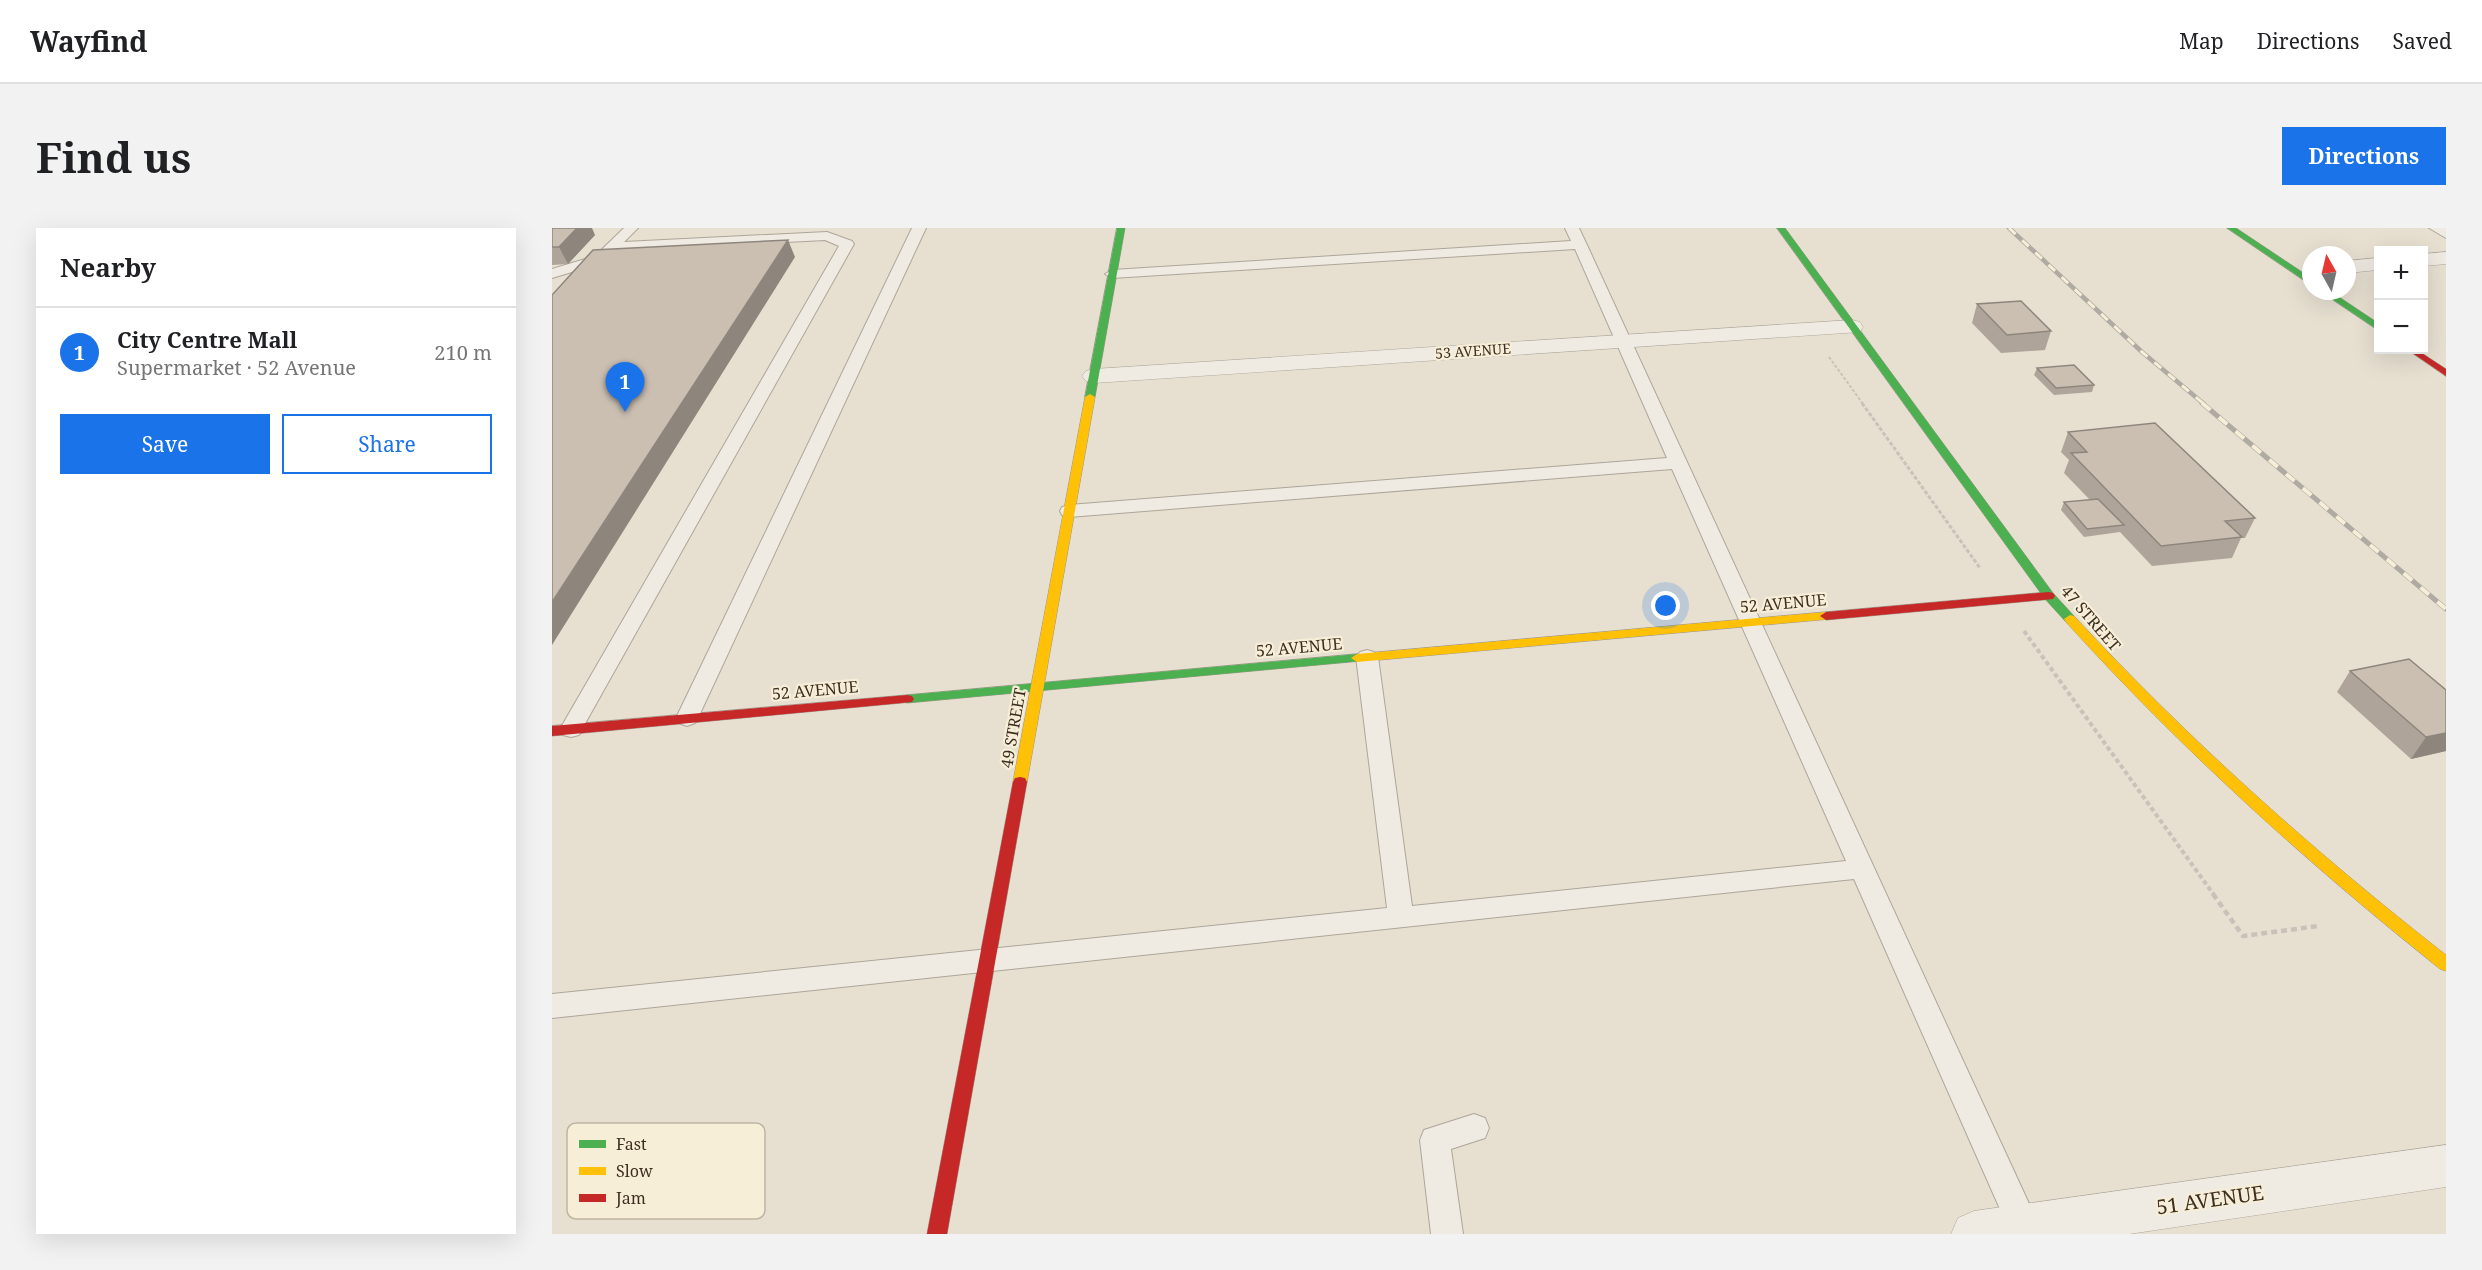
<!DOCTYPE html>
<html lang="en">
<head>
<meta charset="utf-8">
<style>
  :root { --surface:#fff; --page:#f2f2f2; --text:#202124; --muted:#757577; --line:#e0e0e0; --accent:#1a73e8 }
  body { margin:0; font-family:"Noto Serif",serif; background:var(--page); color:var(--text) }
  .controls { position:absolute; right:18px; top:18px; display:grid; overflow:hidden; border-radius:0px; box-shadow:0 6px 24px #0002 }
  .controls button { width:54px; height:54px; display:grid; place-items:center; padding:0; border:0; border-bottom:2px solid var(--line); background:var(--surface); color:var(--text); font:30px sans-serif }
  .compass { position:absolute; left:1750px; top:18px; width:54px; height:54px; border-radius:50%; background:var(--surface); box-shadow:0 6px 24px #0002; rotate:352deg }
  .you { position:absolute; left:1114px; top:378px; width:21px; height:21px; margin:-15px; border:4px solid #fff; border-radius:50%; background:#1a73e8; box-shadow:0 0 0 9px #1a73e833 }
  .badge { display:grid; place-items:center; width:39px; height:39px; border-radius:50%; background:var(--accent); color:#fff; font-size:20px; font-weight:700 }
  .pin { position:absolute; translate:-50% -50px; filter:drop-shadow(0 2px 3px #0008) }
  .pin::after { content:''; position:absolute; top:32px; width:21px; height:18px; background:inherit; clip-path:polygon(0 0,100% 0,50% 100%) }
  .list { margin:0; padding:0; list-style:none }
  h2 { display:flex; justify-content:space-between; align-items:center; height:78px; margin:0; padding:0 24px; font-size:26px }
  h2 small { font-size:20px; font-weight:400; color:var(--muted) }
  .list li { display:grid; grid-template-columns:39px 1fr auto; gap:18px; align-items:center; box-sizing:border-box; height:90px; padding:0 24px; border-top:2px solid var(--line) }
  .list b { display:block; font-size:22px; white-space:nowrap }
  .list p { margin:0; font-size:20px; white-space:nowrap; color:var(--muted) }
  .list em { font-size:20px; font-style:normal; color:var(--muted) }
  .actions { display:flex; gap:12px; padding:18px 24px }
  .actions a { flex:1; padding:14px 0; border:2px solid var(--accent); border-radius:0px; text-align:center; font-size:21px; color:var(--accent) }
  .actions .main { background:var(--accent); color:#fff }
  .map { position:relative; flex:none; width:1894px; height:1006px; overflow:hidden; border-radius:0px }
  header { display:flex; align-items:center; gap:36px; box-sizing:border-box; height:84px; padding:0 30px; background:var(--surface); border-bottom:2px solid var(--line) }
  header strong { font-size:28px }
  nav { display:flex; gap:33px; margin-inline-start:auto; font-size:21px }
  .intro { display:flex; align-items:center; justify-content:space-between; box-sizing:border-box; height:144px; padding:0 36px }
  h1 { margin:0; font-size:42px }
  .button { padding:15px 27px; border-radius:0px; background:var(--accent); color:#fff; font-size:21px; font-weight:700 }
  main { display:flex; gap:36px; padding:0 36px }
  aside { flex:1; background:var(--surface); border-radius:0px; box-shadow:0 6px 24px #0002 }
  .map>svg:first-child { display:block }
  .lines { fill:none; stroke-linecap:round; stroke-linejoin:round }
  .lane-casing { stroke:#ada599; stroke-width:2 }
  .street-casing { stroke:#ada599; stroke-width:1 }
  .fast-casing { stroke:#9c958a; stroke-width:1 }
  .slow-casing { stroke:#9c958a; stroke-width:1 }
  .jam-casing { stroke:#9c958a; stroke-width:1 }
  .path-far3 { stroke:#c8c2b9; stroke-width:2; stroke-dasharray:3 2; stroke-linecap:butt }
  .path-far2 { stroke:#c8c2b9; stroke-width:3; stroke-dasharray:4 2; stroke-linecap:butt }
  .path-far1 { stroke:#c8c2b9; stroke-width:4; stroke-dasharray:4.5 3; stroke-linecap:butt }
  .path { stroke:#c8c2b9; stroke-width:4.5; stroke-dasharray:6 4; stroke-linecap:butt }
  .lane { fill:#efebe3; fill-rule:evenodd }
  .street { fill:#efebe3; fill-rule:evenodd }
  .fast { fill:#4caf50; fill-rule:evenodd }
  .slow { fill:#ffc107; fill-rule:evenodd }
  .jam { fill:#c62828; fill-rule:evenodd }
  .rail-far1-casing { stroke:#afaaa2; stroke-width:4.5 }
  .rail-casing { stroke:#afaaa2; stroke-width:5 }
  .rail-far1 { stroke:#f7eed8; stroke-width:3; stroke-dasharray:9; stroke-linecap:butt }
  .rail { stroke:#f7eed8; stroke-width:4; stroke-dasharray:11; stroke-linecap:butt }
  .wall { fill:#afa499 }
  .shaded-wall { fill:#8e867d }
  .building { fill:#cbbfb2; stroke:#8e867d; stroke-width:1.5 }
  .labels { text-anchor:middle; stroke-width:4.5; stroke-linejoin:round; paint-order:stroke }
  .far-street-label { font-size:14px; fill:#3d2e20; stroke:#f7eed8 }
  .street-label { font-size:16px; fill:#3d2e20; stroke:#f7eed8 }
  .near-street-label { font-size:20px; fill:#3d2e20; stroke:#f7eed8 }
  .key { fill:#f7eed8; stroke:#bfb4a1; stroke-width:1.5 }
  .key-label { font-size:16px; fill:#3d2e20 }
</style>
</head>
<body>
<header>
<strong>Wayfind</strong>
<nav><a>Map</a><a>Directions</a><a>Saved</a></nav>
</header>
<div class="intro"><h1>Find us</h1><a class="button">Directions</a></div>
<main>
<aside>
<h2>Nearby<small></small></h2>
<ul class="list">
<li><span class="badge">1</span><div><b>City Centre Mall</b><p>Supermarket · 52 Avenue</p></div><em>210 m</em></li>
</ul>
<div class="actions"><a class="main">Save</a><a>Share</a></div>
</aside>
<div class="map">
<svg width="1894" height="1006" viewBox="0 0 1894 1006">
  <rect width="100%" height="100%" fill="#e7e0d1"/>
  <g class="lines">
    <defs>
      <path id="lane" d="M72 0H86L72 14 275 4 300 13 302 16 30 501 27 507 19 509 11 507 8 501 287 18 273 12 64 23 53 34 0 50V41L43 28Z
        M360 0H374L146 490 143 495 135 498 127 495 124 490Z
        M1013 0H1027L1035 17 1491 1006H1459L1302 651 0 790V766L835 680 804 429 808 424 815 422 822 424 826 429 860 678 1294 633 1120 241 517 289 510 287 508 283 510 279 517 277 1115 230 1023 21 560 50 553 46 560 42 1019 13Z
        M1877 0H1894V10Z
        M922 886 933 890 937 900 933 910 899 921 911 1006H879L868 912 872 902Z"/>
      <path id="street" d="M1894 24V36L1872 38V26Z
        M1826 30V42L1795 45V33Z
        M1300 92 1308 94 1311 99 1308 104 542 155 534 153 530 148 534 143 542 141Z
        M1894 917V959L1577 1006H1399L1406 990 1422 983Z"/>
      <path id="fast" d="M565 0H573L543 169 538 172 533 169Z
        M1225 0H1233L1501 365 1522 388 1524 391 1522 394H1514L1493 371Z
        M1675 0H1684L1759 50V57Z
        M1768 63H1778L1826 95V102Z
        M805 426 811 430 809 433 355 475 348 471 355 467Z"/>
      <path id="slow" d="M538 166 543 169 475 554 473 558H463L461 554 533 169Z
        M1274 384 1278 385 1280 388 1278 391 805 434 799 430 805 426Z
        M1518 387 1522 388C1637 512 1761 623 1894 727V743L1888 741C1754 634 1629 521 1514 394L1512 391Z"/>
      <path id="jam" d="M1856 122H1865L1894 141V148Z
        M1497 364 1501 365 1503 368 1501 371 1274 392 1268 388 1274 384Z
        M355 467 360 468 362 471 360 474 0 508V498Z
        M468 549 473 550 475 554 395 1006H375L461 554 463 550Z"/>
    </defs>
    <!-- lane casing -->
    <use href="#lane" class="lane-casing"/>
    <!-- street casing -->
    <use href="#street" class="street-casing"/>
    <!-- fast casing -->
    <use href="#fast" class="fast-casing"/>
    <!-- slow casing -->
    <use href="#slow" class="slow-casing"/>
    <!-- jam casing -->
    <use href="#jam" class="jam-casing"/>
    <!-- path-far3 -->
    <path class="path-far3" d="M1277 129 1311 176"/>
    <!-- path-far2 -->
    <path class="path-far2" d="M1310 175 1428 340"/>
    <!-- path-far1 -->
    <path class="path-far1" d="M1472 403 1662 667"/>
    <!-- path -->
    <path class="path" d="M1661 666 1691 708 1767 698"/>
    <!-- lane -->
    <use href="#lane" class="lane"/>
    <!-- street -->
    <use href="#street" class="street"/>
    <!-- fast -->
    <use href="#fast" class="fast"/>
    <!-- slow -->
    <use href="#slow" class="slow"/>
    <!-- jam -->
    <use href="#jam" class="jam"/>
    <defs>
      <path id="rail-far1" d="M1457 0 1590 124 1652 176"/>
      <path id="rail" d="M1650 175 1894 381"/>
    </defs>
    <!-- rail-far1 casing -->
    <use href="#rail-far1" class="rail-far1-casing"/>
    <!-- rail casing -->
    <use href="#rail" class="rail-casing"/>
    <!-- rail-far1 -->
    <use href="#rail-far1" class="rail-far1"/>
    <!-- rail -->
    <use href="#rail" class="rail"/>
  </g>
  <!-- wall -->
  <path class="wall" d="M0 0 43 7 16 36 0 37Z
    M1425 76 1499 103 1493 122 1449 125 1420 95Z
    M1485 140 1542 157 1540 164 1502 167 1482 147Z
    M1516 204 1703 290 1693 310H1689L1680 330 1600 338 1568 304 1532 309 1509 282 1512 274 1538 272 1512 245 1517 232 1509 224Z
    M1798 443 1894 462V523L1859 531 1785 464Z"/>
  <!-- shaded-wall -->
  <path class="shaded-wall" d="M25 0H40L43 7 16 36 7 19Z
    M236 12 243 29 0 417V374Z
    M1894 505V523L1859 531 1874 509Z"/>
  <!-- building -->
  <path class="building" d="M0 0H25L7 19H0Z
    M236 12 0 374V67L41 22Z
    M1469 73 1499 103 1455 107 1425 76Z
    M1522 137 1542 157 1504 160 1485 140Z
    M1603 195 1703 290 1673 293 1690 309 1609 318 1519 225 1535 224 1516 204Z
    M1546 271 1572 297 1535 301 1512 274Z
    M1857 431 1894 462V505L1874 509 1798 443Z"/>
  <g class="labels">
    <!-- far-street labels -->
    <g class="far-street-label">
      <text transform="translate(921 123) rotate(-4)" y="5">53 AVENUE</text>
    </g>
    <!-- street labels -->
    <g class="street-label">
      <text transform="translate(1231 375) rotate(-5)" y="6">52 AVENUE</text>
      <text transform="translate(1539 390) rotate(49)" y="6">47 STREET</text>
      <text transform="translate(747 419) rotate(-5)" y="6">52 AVENUE</text>
      <text transform="translate(263 462) rotate(-5)" y="6">52 AVENUE</text>
      <text transform="translate(461 500) rotate(-80)" y="6">49 STREET</text>
    </g>
    <!-- near-street labels -->
    <g class="near-street-label">
      <text transform="translate(1658 972) rotate(-8)" y="7">51 AVENUE</text>
    </g>
  </g>
  <!-- legend -->
  <rect x="15" y="895" width="198" height="96" rx="9" class="key"/>
  <rect x="27" y="912" width="27" height="8" fill="#4caf50"/>
  <rect x="27" y="939" width="27" height="8" fill="#ffc107"/>
  <rect x="27" y="966" width="27" height="8" fill="#c62828"/>
  <g class="key-label">
    <text x="64" y="922">Fast</text>
    <text x="64" y="949">Slow</text>
    <text x="64" y="976">Jam</text>
  </g>
</svg>
<div class="controls">
<button>+</button>
<button>−</button>
</div>
<svg class="compass" viewBox="-18 -18 36 36"><path d="M0-13l5 13h-10z" fill="#e53935"/><path d="M0 13l5-13h-10z" fill="#757577"/></svg>
<div class="you"></div>
<div class="pin badge" style="left:73px;top:184px">1</div>
</div>
</main>
</body>
</html>
